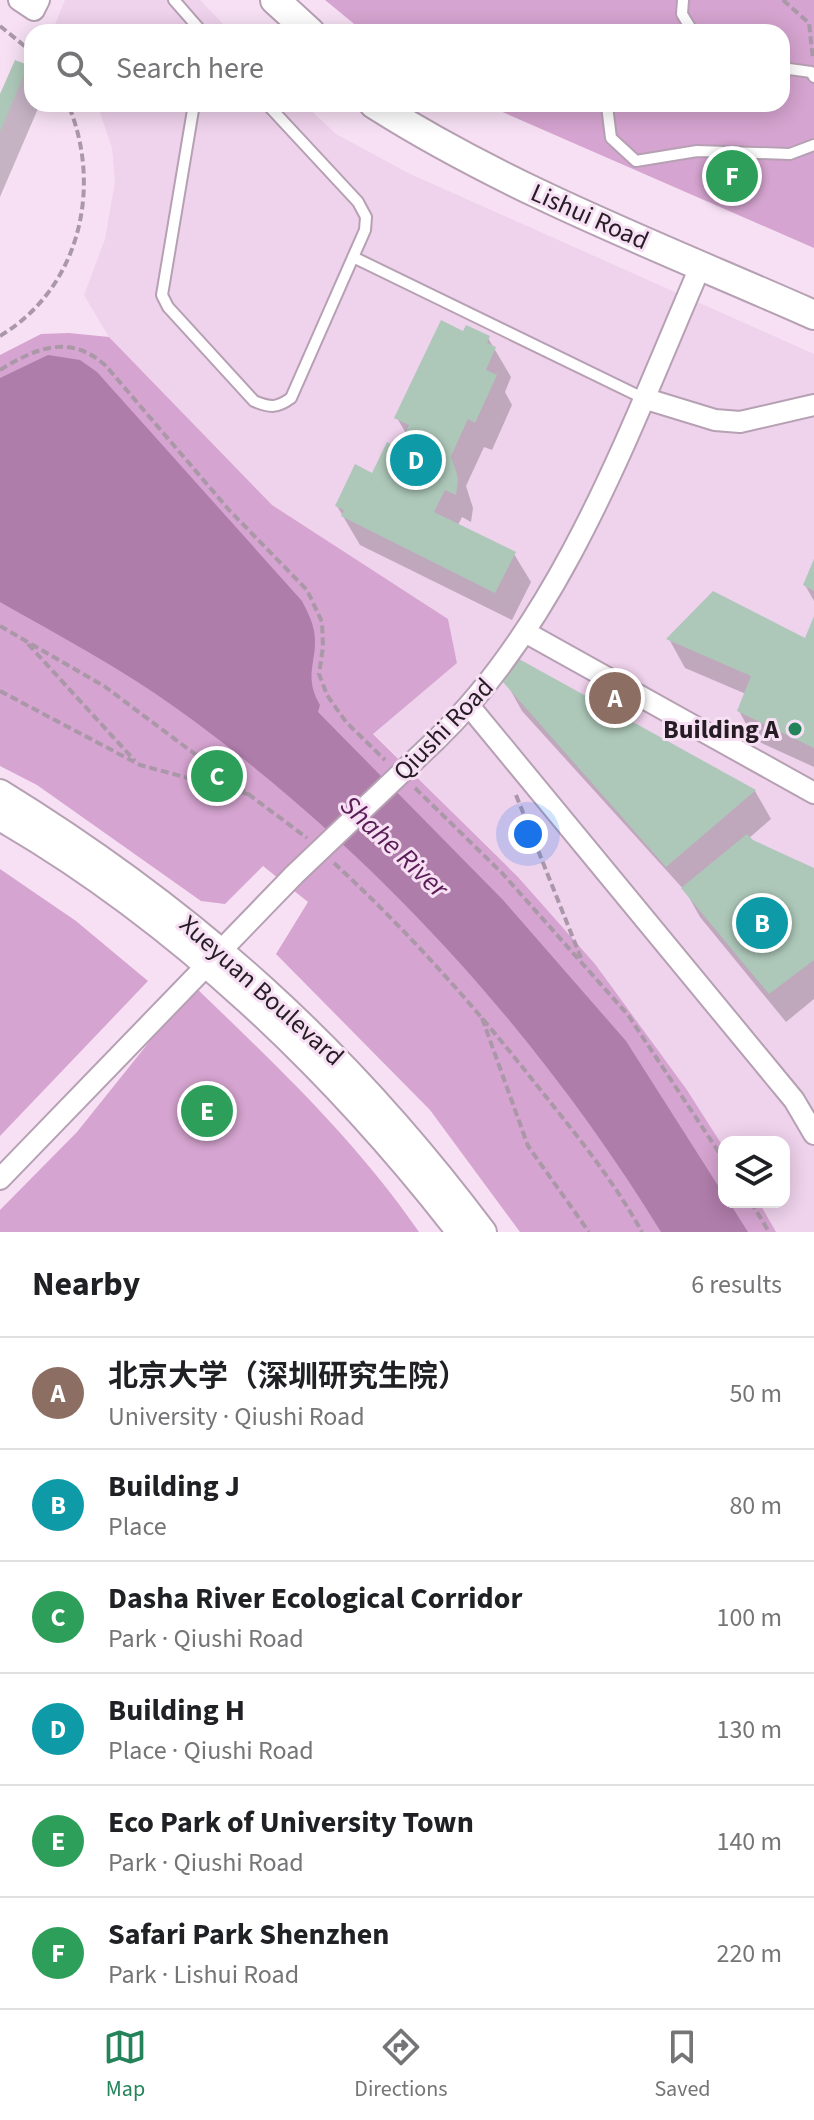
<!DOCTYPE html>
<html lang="en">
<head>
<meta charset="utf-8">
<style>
  :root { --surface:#fff; --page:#f6f6f6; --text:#202124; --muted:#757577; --line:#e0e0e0; --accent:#25835a }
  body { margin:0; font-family:"Source Sans 3","Noto Sans SC",sans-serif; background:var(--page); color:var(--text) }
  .controls { position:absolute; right:24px; bottom:24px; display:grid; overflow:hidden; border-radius:16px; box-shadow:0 4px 20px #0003 }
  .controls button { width:72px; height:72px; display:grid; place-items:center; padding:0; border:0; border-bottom:2px solid var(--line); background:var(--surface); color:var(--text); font:40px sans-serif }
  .you { position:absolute; left:528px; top:834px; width:28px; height:28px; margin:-20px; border:6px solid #fff; border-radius:50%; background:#1a73e8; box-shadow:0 0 0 12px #1a73e833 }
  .badge { display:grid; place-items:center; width:52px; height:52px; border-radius:50%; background:var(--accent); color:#fff; font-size:26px; font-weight:700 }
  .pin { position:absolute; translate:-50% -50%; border:4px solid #fff; box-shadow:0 2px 8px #0006 }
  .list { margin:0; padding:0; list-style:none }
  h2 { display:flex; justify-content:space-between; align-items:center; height:104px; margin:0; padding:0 32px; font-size:34px }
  h2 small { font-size:26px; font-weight:400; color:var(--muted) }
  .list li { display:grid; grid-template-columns:52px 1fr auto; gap:24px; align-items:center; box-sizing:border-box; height:112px; padding:0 32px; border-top:2px solid var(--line) }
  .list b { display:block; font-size:30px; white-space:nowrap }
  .list p { margin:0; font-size:26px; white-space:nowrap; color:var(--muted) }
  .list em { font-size:26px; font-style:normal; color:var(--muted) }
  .icon { flex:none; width:44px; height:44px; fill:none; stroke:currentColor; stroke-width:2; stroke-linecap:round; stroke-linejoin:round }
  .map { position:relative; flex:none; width:814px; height:1232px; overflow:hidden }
  .search { position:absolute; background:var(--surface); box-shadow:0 4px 20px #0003; left:24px; right:24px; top:24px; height:88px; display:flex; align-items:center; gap:20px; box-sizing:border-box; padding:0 28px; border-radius:24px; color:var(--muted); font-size:30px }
  .sheet { height:776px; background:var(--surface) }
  nav { display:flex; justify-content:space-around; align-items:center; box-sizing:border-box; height:112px; border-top:2px solid var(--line); background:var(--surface); font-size:22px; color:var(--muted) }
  nav a { display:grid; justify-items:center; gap:4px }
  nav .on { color:var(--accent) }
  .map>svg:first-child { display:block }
  .built { fill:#efd2ec }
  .green { fill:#d5a4d0 }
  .water { fill:#af7daa }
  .shadow { fill:#0003 }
  .building { fill:#adc8b9 }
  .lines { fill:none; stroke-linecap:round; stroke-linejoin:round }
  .service-casing { stroke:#b6a0b3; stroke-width:14 }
  .minor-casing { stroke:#b6a0b3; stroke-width:24 }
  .tertiary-casing { stroke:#b6a0b3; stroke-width:28 }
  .secondary-casing { stroke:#b6a0b3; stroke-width:32 }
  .path { stroke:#aa98a8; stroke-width:4; stroke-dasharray:8 4; stroke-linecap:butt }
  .service { stroke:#fff; stroke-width:10 }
  .minor { stroke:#fff; stroke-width:20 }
  .tertiary { stroke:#fff; stroke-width:24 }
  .secondary { stroke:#fff; stroke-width:28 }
  .minor-bridge-casing { stroke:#b6a0b3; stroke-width:24; stroke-linecap:butt }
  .minor-bridge { stroke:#fff; stroke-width:20 }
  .poi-dot { fill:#25835a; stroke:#f7e0f4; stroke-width:3 }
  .labels { text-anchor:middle; stroke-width:6; stroke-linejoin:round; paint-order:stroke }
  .street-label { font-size:26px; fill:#251c24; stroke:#f7e0f4 }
  .poi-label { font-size:26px; font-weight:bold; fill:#251c24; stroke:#f7e0f4; text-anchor:end }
  .water-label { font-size:28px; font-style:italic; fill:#591c56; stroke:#f7e0f4 }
</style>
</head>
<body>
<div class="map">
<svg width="814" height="1232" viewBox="0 0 814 1232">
  <rect width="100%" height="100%" fill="#f7e0f4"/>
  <!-- built -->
  <path class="built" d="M65 0H200L231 32H52Z
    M97 104H304L336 134 408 173 814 354V1232H776L759 1202H784V1142H724V1148L687 1090 595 964 518 877 373 733 457 663 448 619 272 505 109 337 84 295 105 239 115 182 112 148Z"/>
  <!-- green -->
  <path class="green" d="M325 0H814V248L484 104H782V32H364Z
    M69 333 109 337 272 505 448 619 457 663 373 734 518 877 595 964 687 1090 724 1148V1202H759L776 1232H520L430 1110 276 954 308 902 263 866 225 904 201 901 37 785 0 766V355L41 334Z
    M0 869 76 921 148 981 0 1136Z
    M194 986C274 1063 356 1140 419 1232H0V1210L77 1132Z"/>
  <!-- water -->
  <path class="water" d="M48 355 80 360 97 372 302 601C307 611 312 620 314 631 319 661 302 674 320 705L318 712 503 900 626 1041 724 1195V1202H729L748 1232H661C536 1029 370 847 176 708 120 668 60 636 0 602V378Z"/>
  <!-- shadow -->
  <path class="shadow" d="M27 67 32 76V104H40L0 197V99Z
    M464 334 488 338 511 377 505 392 512 405 492 450 484 447 466 486 473 508 471 522 462 517 458 525 514 554 531 582 512 620 360 545 337 506 399 451 407 435 397 418Z
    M814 564V601L805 585Z
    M814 621V767L755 740 739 711 746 694 685 668 669 639 806 641Z
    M520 662 755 791 771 819 748 839 814 870V999L786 1022 700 917 686 892 522 711 506 682Z"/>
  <!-- building -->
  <path class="building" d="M15 60 28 65 0 132V94Z
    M441 320 463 331 466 325 490 336 487 343 496 347 486 370 497 375 475 423 468 419 451 456 458 478 456 495 445 490 434 512 516 552 495 593 341 516 344 510 335 506 355 464 372 473 387 442 398 448 409 425 394 418Z
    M814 559V591L803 585Z
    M713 591 805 638 814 616V748L737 711 751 676 666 639Z
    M519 659 756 790 666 867 503 682Z
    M747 834 753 840 814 868V960L769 994 681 888Z"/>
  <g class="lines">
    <defs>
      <path id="service" d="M174 0 202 32
        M683 0 682 14 693 32
        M782 68 811 72 814 77
        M194 104 162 295 168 307 254 401C271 408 277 408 291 398L365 230 366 217 358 202 267 104
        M607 106 611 138 636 161 697 151 790 154 814 145
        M353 257 643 398"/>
      <path id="minor" d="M19 0 34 10 39 0
        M643 398 715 420 740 422 814 405
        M525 632 814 793
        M470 707 794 1100 814 1134
        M437 739C564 616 631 426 701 265
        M0 1179 294 875"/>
      <path id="tertiary" d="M0 792C195 912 347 1049 484 1232
        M0 818C178 921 333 1070 459 1232"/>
      <path id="secondary" d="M275 0 310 32
        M374 104C511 191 665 249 814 315"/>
    </defs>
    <!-- service casing -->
    <use href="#service" class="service-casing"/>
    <!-- minor casing -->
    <use href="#minor" class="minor-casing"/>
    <!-- tertiary casing -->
    <use href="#tertiary" class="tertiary-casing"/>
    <!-- secondary casing -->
    <use href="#secondary" class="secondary-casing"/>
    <!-- path -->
    <path class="path" d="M783 0 809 23 813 60
      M0 26 32 52
      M0 336C80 288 103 187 68 104
      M0 370C36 348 70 333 106 366L229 510 307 590 322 622 323 647 319 674 327 695 346 722 385 760
      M0 626 104 686 307 838
      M28 644 135 761
      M0 691 140 765 251 795
      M415 788 502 873 628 1015 724 1160
      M516 795 581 958
      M334 863C409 932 476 1008 539 1088 575 1133 614 1181 642 1232
      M482 1018 528 1146 589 1232
      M751 1202 769 1232"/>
    <!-- service -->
    <use href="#service" class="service"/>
    <!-- minor -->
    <use href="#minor" class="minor"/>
    <!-- tertiary -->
    <use href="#tertiary" class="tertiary"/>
    <!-- secondary -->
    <use href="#secondary" class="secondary"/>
    <defs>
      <path id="minor-bridge" d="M294 875 437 739"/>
    </defs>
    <!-- minor-bridge casing -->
    <use href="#minor-bridge" class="minor-bridge-casing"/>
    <!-- minor-bridge -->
    <use href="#minor-bridge" class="minor-bridge"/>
  </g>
  <!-- markers -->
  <circle class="poi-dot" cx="795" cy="729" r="8"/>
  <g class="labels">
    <!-- street labels -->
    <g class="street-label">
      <text transform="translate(590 216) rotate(24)" y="9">Lishui Road</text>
      <text transform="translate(443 729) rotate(-46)" y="9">Qiushi Road</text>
      <text transform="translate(262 990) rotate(42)" y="9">Xueyuan Boulevard</text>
    </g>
    <!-- poi labels -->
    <g class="poi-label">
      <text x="779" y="738">Building A</text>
    </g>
    <!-- water labels -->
    <g class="water-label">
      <text transform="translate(395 846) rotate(43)" y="10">Shahe River</text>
    </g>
  </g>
</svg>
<div class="controls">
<button><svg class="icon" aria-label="layers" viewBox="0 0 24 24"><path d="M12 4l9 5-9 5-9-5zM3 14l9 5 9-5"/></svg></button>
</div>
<div class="you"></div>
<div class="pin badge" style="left:615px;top:698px;background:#8d6e63">A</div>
<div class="pin badge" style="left:762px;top:923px;background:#0f9aa8">B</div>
<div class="pin badge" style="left:217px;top:776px;background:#2e9e5b">C</div>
<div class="pin badge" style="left:416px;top:460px;background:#0f9aa8">D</div>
<div class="pin badge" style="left:207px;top:1111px;background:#2e9e5b">E</div>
<div class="pin badge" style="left:732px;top:176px;background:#2e9e5b">F</div>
<div class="search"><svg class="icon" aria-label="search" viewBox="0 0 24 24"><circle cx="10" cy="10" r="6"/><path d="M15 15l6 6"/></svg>Search here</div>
</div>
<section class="sheet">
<h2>Nearby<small>6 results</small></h2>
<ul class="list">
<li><span class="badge" style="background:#8d6e63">A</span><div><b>北京大学（深圳研究生院）</b><p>University · Qiushi Road</p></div><em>50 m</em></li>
<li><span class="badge" style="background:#0f9aa8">B</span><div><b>Building J</b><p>Place</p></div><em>80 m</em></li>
<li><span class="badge" style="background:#2e9e5b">C</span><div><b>Dasha River Ecological Corridor</b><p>Park · Qiushi Road</p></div><em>100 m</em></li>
<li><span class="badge" style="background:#0f9aa8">D</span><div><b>Building H</b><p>Place · Qiushi Road</p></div><em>130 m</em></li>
<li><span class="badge" style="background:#2e9e5b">E</span><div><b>Eco Park of University Town</b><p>Park · Qiushi Road</p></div><em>140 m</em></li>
<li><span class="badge" style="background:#2e9e5b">F</span><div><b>Safari Park Shenzhen</b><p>Park · Lishui Road</p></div><em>220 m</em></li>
</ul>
</section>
<nav>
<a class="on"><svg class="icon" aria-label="map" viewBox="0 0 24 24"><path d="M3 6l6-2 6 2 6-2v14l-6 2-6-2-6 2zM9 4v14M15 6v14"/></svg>Map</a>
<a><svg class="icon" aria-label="directions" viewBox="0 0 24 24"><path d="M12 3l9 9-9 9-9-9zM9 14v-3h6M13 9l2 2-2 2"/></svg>Directions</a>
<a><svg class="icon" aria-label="saved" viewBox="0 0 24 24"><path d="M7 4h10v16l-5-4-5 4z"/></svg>Saved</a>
</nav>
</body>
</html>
